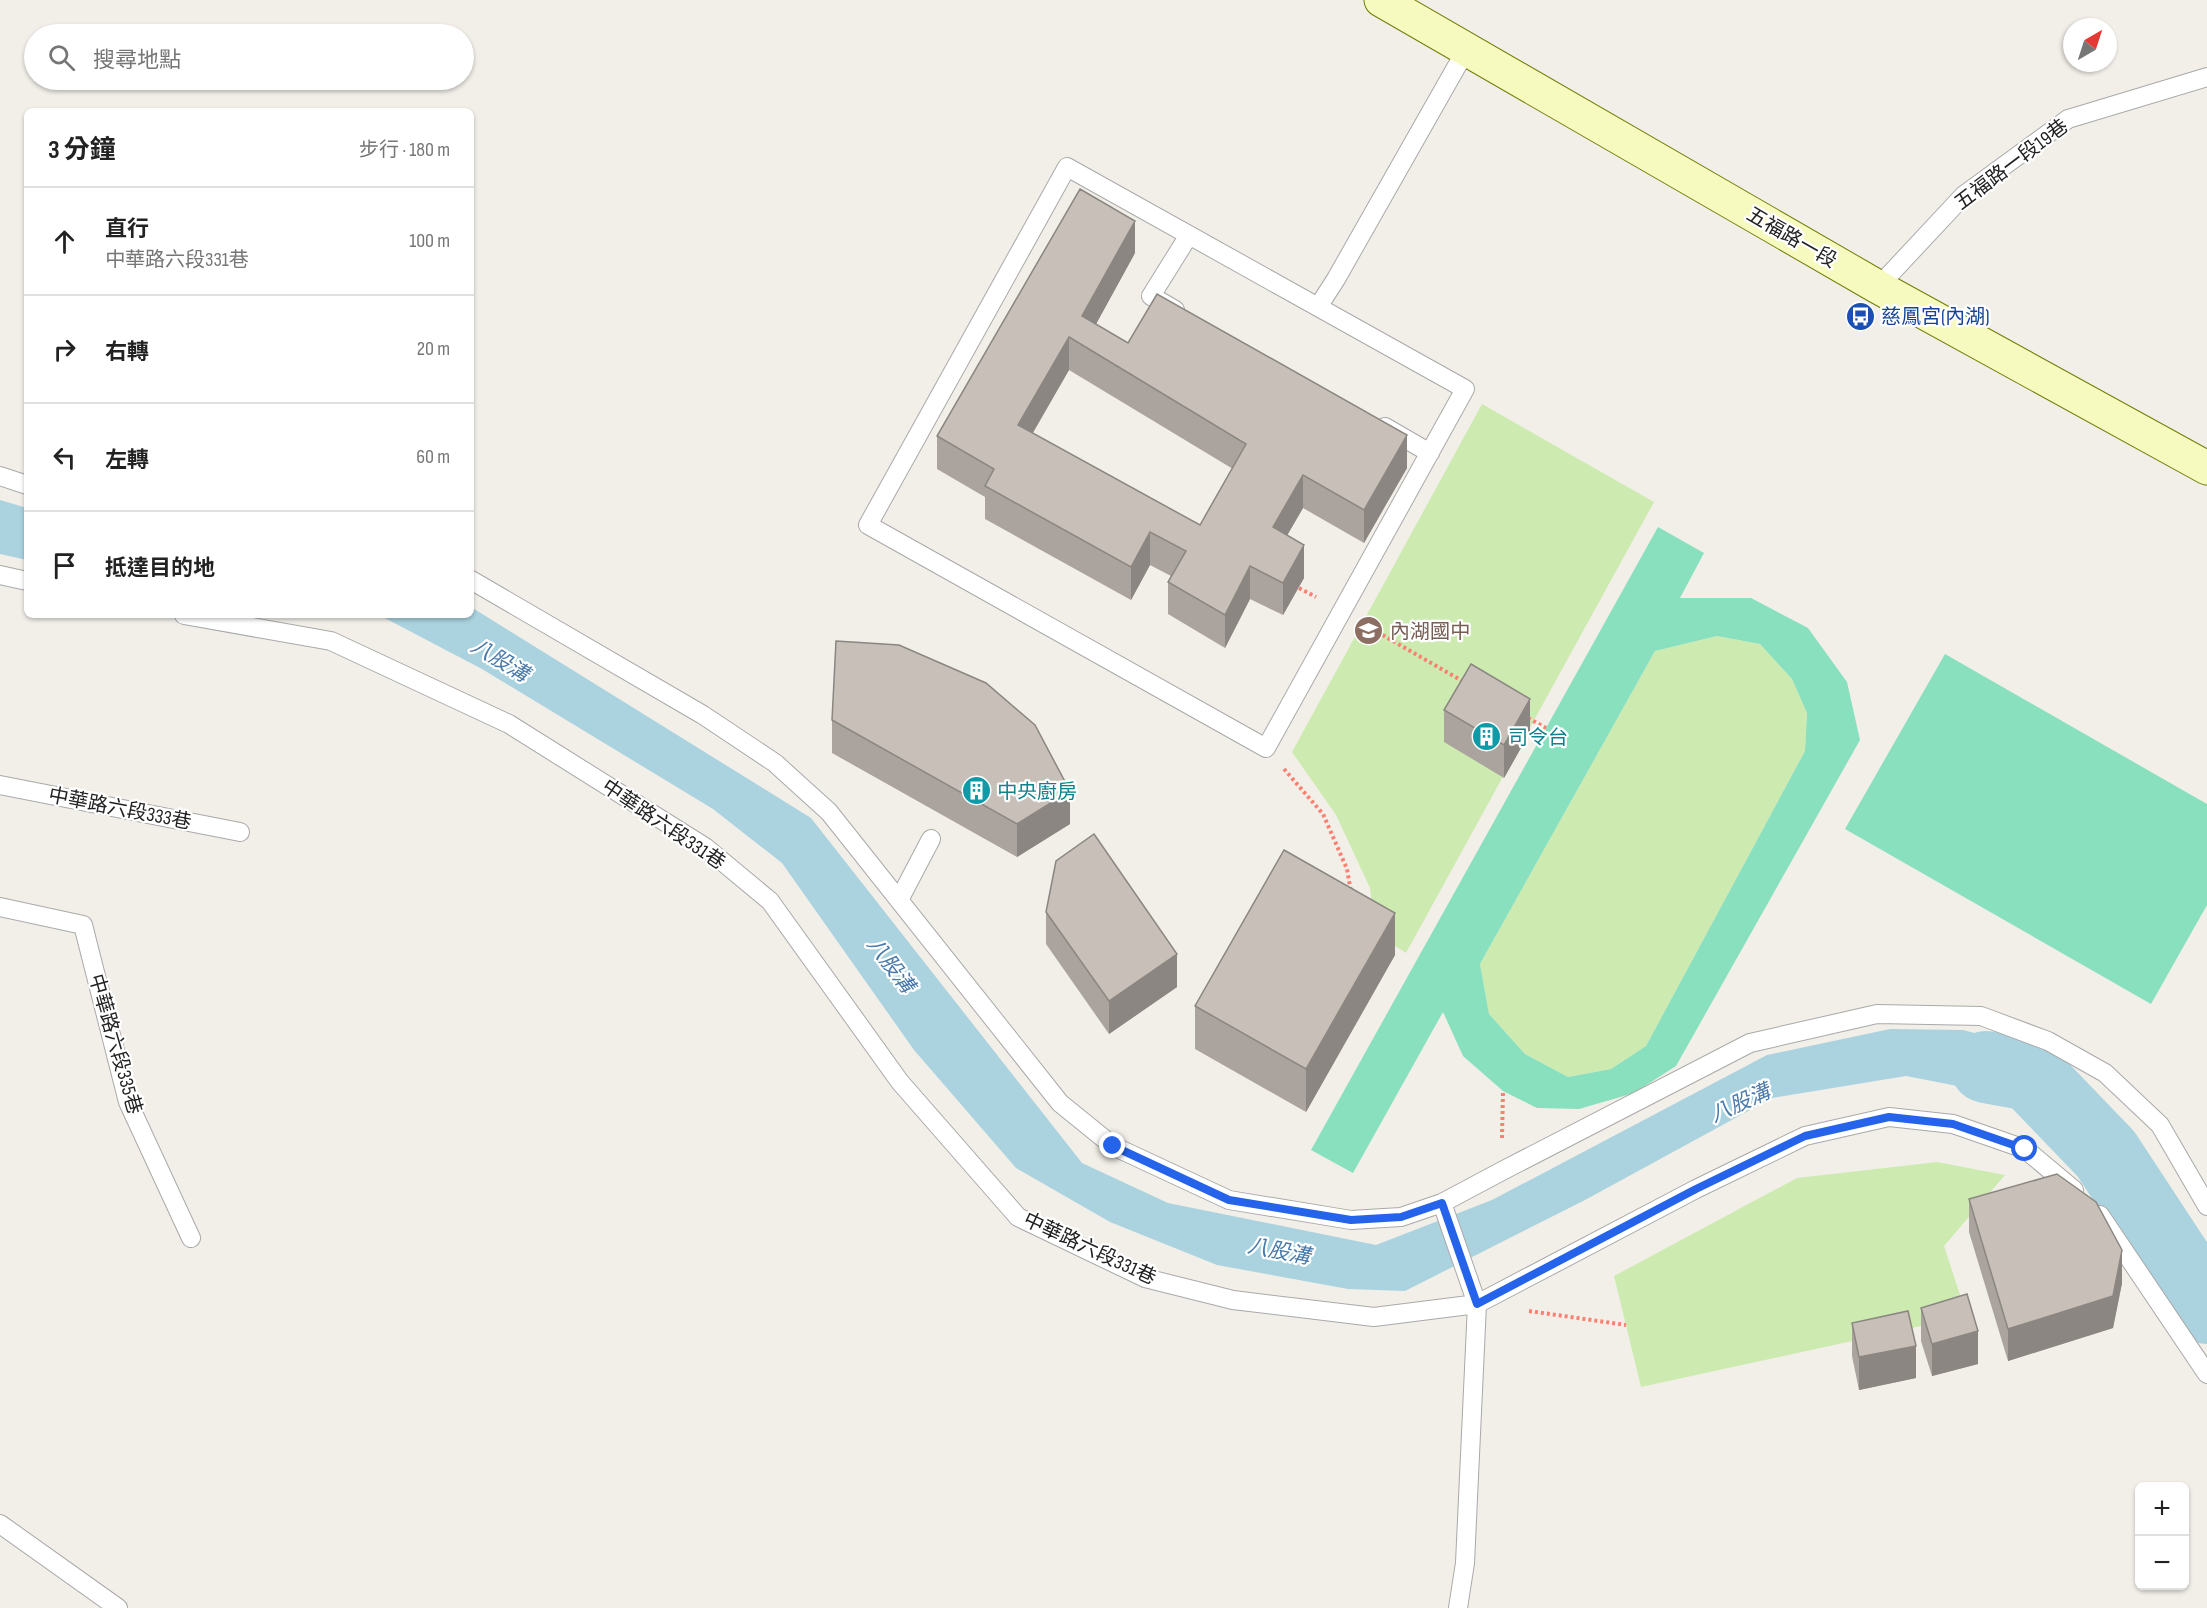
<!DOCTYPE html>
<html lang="zh-TW">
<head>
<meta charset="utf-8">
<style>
  :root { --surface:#fff; --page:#f6f6f6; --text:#222; --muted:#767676; --line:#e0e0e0 }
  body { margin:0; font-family:"Sofia Sans Condensed","Noto Sans TC",sans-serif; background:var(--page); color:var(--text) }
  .controls { position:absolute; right:18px; bottom:18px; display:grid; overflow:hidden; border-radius:9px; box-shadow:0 2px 4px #0004 }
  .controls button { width:54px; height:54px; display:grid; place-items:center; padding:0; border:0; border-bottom:2px solid var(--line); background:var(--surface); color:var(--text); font:30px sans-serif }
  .compass { position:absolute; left:2063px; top:18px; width:54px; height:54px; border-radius:50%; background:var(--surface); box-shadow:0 2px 4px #0004; rotate:39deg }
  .stop { position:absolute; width:18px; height:18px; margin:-14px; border:4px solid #2563eb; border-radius:50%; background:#fff }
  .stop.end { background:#2563eb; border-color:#fff; box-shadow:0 2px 6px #0008 }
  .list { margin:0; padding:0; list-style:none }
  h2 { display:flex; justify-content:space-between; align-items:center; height:78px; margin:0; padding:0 24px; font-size:26px }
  h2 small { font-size:20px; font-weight:400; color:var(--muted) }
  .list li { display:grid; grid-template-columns:39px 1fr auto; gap:18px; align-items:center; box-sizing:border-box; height:108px; padding:0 24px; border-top:2px solid var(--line) }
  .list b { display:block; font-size:22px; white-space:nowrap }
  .list p { margin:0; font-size:20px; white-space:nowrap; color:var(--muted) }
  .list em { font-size:20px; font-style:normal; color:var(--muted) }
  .icon { flex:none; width:33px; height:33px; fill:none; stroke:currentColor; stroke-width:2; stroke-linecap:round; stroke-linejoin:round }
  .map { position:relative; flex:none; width:2207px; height:1608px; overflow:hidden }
  .search { position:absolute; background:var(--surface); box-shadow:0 2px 4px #0004; left:24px; top:24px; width:450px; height:66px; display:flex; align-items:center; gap:15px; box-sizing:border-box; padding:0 21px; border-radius:33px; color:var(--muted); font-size:22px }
  .panel { position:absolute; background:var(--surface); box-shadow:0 2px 4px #0004; left:24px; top:108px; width:450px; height:510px; border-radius:9px }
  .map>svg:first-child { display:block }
  .grass { fill:#cdebb0 }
  .pitch { fill:#88e0be; fill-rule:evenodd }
  .water { fill:#aad3df }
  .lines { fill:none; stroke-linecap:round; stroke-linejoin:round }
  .river { stroke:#aad3df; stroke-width:72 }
  .lane-casing { stroke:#a9a9a9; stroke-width:20 }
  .secondary-casing { stroke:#707d05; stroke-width:35 }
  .path { stroke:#fa8072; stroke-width:4; stroke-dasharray:3 3; stroke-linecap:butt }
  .lane { stroke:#fff; stroke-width:18 }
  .secondary { stroke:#f7fabf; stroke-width:33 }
  .wall { fill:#aba49e; fill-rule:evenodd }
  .shaded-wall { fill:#8b8681 }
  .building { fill:#c7bfb8; stroke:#8b8681; stroke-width:1.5; fill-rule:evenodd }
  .route { stroke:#2563eb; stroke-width:8 }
  .labels { text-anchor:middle; stroke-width:4.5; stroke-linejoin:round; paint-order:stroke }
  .street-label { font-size:20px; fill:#222; stroke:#fff }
  .transit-label { font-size:20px; fill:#164399; stroke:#fff; text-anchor:start }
  .education-label { font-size:20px; fill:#785e54; stroke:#fff; text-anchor:start }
  .culture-label { font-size:20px; fill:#0d838f; stroke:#fff; text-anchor:start }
  .water-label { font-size:21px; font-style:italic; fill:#4a7aab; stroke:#fff }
</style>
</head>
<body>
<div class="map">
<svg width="2207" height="1608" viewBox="0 0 2207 1608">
  <rect width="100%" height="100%" fill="#f2efe9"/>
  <!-- grass -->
  <path class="grass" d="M1482 404 1654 502 1406 953 1375 933 1370 888 1336 815 1292 752Z
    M1717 636 1760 644 1792 679 1807 713 1805 751 1646 1046 1611 1069 1568 1077 1525 1054 1489 1014 1480 964 1655 651Z
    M1937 1162 2005 1175 1944 1246 1967 1316 1641 1387 1614 1276 1797 1178Z"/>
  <!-- pitch -->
  <path class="pitch" d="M1658 527 1704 553 1680 598H1751L1808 628 1847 682 1860 740 1676 1066 1634 1093 1579 1109 1537 1108 1503 1091 1463 1056 1443 1012 1353 1173 1311 1150ZM1717 636 1760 644 1792 679 1807 713 1805 751 1646 1046 1611 1069 1568 1077 1525 1054 1489 1014 1480 964 1655 651Z
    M1945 654 2207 804V905L2151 1004 1845 829Z"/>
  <!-- water -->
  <path class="water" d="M0 500 27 508V560L0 554Z
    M471 607 811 818 1082 1163 1168 1203 1376 1245 1492 1200 1767 1055 1890 1029 1963 1030 2017 1044 2042 1063 2069 1116 2004 1095 1906 1076 1772 1098 1585 1200 1405 1291 1348 1289 1217 1265 1110 1222 1016 1168 914 1050 782 863 713 809 482 669 379 615H471Z"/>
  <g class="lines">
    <!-- river -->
    <path class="river" d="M1986 1067 2030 1075 2106 1154 2207 1308"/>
    <defs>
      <path id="lane" d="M1067 167 1465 389 1266 748 868 525Z
        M1878 287 1964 195 2068 119 2207 77
        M1318 307 1336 279 1466 50
        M1175 310 1151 296 1189 235
        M1385 427 1430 453
        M0 476 27 485
        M0 575 27 581
        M471 580 703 715 775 763 829 812 1060 1103 1113 1146 1229 1200 1351 1220 1401 1217 1442 1203 1502 1171 1750 1043 1877 1014 1981 1016 2048 1041 2105 1073 2160 1125 2207 1206
        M184 615 331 641 509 724 705 847 770 901 900 1082 1018 1217 1145 1278 1233 1300 1374 1317 1477 1304 1696 1189 1805 1136 1889 1117 1953 1124 2025 1149 2074 1190
        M0 785 240 832
        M899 900 931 839
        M0 907 83 925 128 1102 191 1238
        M1442 1203 1477 1304 1465 1563 1458 1608
        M2100 1215 2207 1374
        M0 1524 118 1608"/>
      <path id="secondary" d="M1381 0 1878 287 2207 468"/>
    </defs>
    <!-- lane casing -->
    <use href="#lane" class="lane-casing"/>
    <!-- secondary casing -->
    <use href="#secondary" class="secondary-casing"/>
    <!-- path -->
    <path class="path" d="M1299 588 1316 597
      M1367 626 1464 682
      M1528 718 1546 728
      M1284 769 1323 814 1347 869 1351 892
      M1502 1138 1503 1091
      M1529 1311 1626 1325"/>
    <!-- lane -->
    <use href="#lane" class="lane"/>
    <!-- secondary -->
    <use href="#secondary" class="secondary"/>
  </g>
  <!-- wall -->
  <path class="wall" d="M1135 253 1096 324 1128 343 1407 468 1364 543 1303 508 1287 535 1304 578 1283 615 1250 599 1225 648 1168 614V582L1171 576 1150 565 1131 600 985 519V497L937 469V436ZM1069 370 1233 469 1200 525 1033 433Z
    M1444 710 1530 732 1504 778 1444 742Z
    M832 720 1070 824 1017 857 832 753Z
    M1046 912 1177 987 1109 1034 1046 944Z
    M1395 955 1306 1112 1195 1049V1006Z
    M1969 1199 2122 1283 2113 1328 2008 1361 1969 1232Z
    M1921 1308 1978 1364 1932 1376 1921 1341Z
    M1852 1323 1916 1378 1859 1390 1852 1356Z"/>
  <!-- shaded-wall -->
  <path class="shaded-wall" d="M1135 221V253L1084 346 1082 316Z
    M1069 337V370L1018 458V425Z
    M1407 435V468L1364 543V510Z
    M1303 475V508L1273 560V527Z
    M1150 532V565L1131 600V567Z
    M1304 545V578L1283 615V583Z
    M1250 566V599L1225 648V615Z
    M1530 699V732L1504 778V745Z
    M1070 791V824L1017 857V824Z
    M1395 913V955L1306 1112V1069Z
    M1177 954V987L1109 1034V1001Z
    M2122 1250V1283L2113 1328 2008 1361V1329Z
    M1978 1331V1364L1932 1376V1344Z
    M1916 1346V1378L1859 1390V1357Z"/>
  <!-- building -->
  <path class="building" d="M1080 189 1135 221 1082 316 1128 343 1157 294 1407 435 1364 510 1303 475 1273 527 1304 545 1283 583 1250 566 1225 615 1168 582 1186 551 1150 532 1131 567 985 486 994 469 937 436ZM1069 337 1246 444 1200 525 1018 425Z
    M836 641 899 645 986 683 1035 725 1070 791 1017 824 832 720Z
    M1471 664 1530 699 1504 745 1444 710Z
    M1094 834 1177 954 1109 1001 1046 912 1056 861Z
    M1284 850 1395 913 1306 1069 1195 1006Z
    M2057 1174 2096 1202 2122 1250 2113 1296 2008 1329 1969 1199Z
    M1967 1294 1978 1331 1932 1344 1921 1308Z
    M1908 1311 1916 1346 1859 1357 1852 1323Z"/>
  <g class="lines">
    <!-- route -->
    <path class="route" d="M1113 1146 1229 1200 1351 1220 1401 1217 1442 1203 1477 1304 1696 1189 1805 1136 1889 1117 1953 1124 2025 1149"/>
  </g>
  <!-- icons -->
  <defs>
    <symbol id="bus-disc" viewBox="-11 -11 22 22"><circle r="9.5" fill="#1a4fb4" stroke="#fff"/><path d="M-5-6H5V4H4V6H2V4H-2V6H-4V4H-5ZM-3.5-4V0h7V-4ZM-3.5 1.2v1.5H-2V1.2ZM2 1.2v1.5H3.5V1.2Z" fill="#fff"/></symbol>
    <symbol id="school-disc" viewBox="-11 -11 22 22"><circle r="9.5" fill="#8d6e63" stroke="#fff"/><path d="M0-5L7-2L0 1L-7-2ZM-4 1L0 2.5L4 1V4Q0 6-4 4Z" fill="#fff"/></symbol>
    <symbol id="building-disc" viewBox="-11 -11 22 22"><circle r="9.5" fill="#0f9aa8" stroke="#fff"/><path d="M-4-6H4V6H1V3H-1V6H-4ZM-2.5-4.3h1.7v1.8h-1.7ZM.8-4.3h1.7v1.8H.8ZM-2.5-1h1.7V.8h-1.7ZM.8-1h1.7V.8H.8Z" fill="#fff"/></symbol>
  </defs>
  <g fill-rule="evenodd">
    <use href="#bus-disc" x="1844" y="300" width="33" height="33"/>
    <use href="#school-disc" x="1352" y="614" width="33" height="33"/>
    <use href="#building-disc" x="1470" y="720" width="33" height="33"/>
    <use href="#building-disc" x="960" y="774" width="33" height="33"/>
  </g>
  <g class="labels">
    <!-- street labels -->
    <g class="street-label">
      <text transform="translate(2011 164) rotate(-37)" y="7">五福路一段19巷</text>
      <text transform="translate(1792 237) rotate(30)" y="7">五福路一段</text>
      <text transform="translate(120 808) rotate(11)" y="7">中華路六段333巷</text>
      <text transform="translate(664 824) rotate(34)" y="7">中華路六段331巷</text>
      <text transform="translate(116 1044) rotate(74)" y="7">中華路六段335巷</text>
      <text transform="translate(1090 1248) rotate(25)" y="7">中華路六段331巷</text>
    </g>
    <!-- transit labels -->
    <g class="transit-label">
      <text x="1881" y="323">慈鳳宮(內湖)</text>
    </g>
    <!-- education labels -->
    <g class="education-label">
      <text x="1390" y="638">內湖國中</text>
    </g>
    <!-- culture labels -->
    <g class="culture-label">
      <text x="1508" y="744">司令台</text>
      <text x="997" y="798">中央廚房</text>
    </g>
    <!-- water labels -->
    <g class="water-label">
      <text transform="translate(500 660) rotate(31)" y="7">八股溝</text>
      <text transform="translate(891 965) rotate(53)" y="7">八股溝</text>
      <text transform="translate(1740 1103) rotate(-24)" y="7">八股溝</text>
      <text transform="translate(1279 1251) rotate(11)" y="7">八股溝</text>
    </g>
  </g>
</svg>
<div class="controls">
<button>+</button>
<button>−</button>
</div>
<svg class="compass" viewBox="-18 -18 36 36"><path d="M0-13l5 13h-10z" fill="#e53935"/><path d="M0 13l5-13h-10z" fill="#767676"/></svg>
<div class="stop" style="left:2025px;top:1149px"></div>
<div class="stop end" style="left:1113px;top:1146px"></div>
<div class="search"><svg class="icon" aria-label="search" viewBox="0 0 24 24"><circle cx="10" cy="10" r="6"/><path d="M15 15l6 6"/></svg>搜尋地點</div>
<section class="panel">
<h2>3 分鐘<small>步行 · 180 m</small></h2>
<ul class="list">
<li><svg class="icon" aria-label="ahead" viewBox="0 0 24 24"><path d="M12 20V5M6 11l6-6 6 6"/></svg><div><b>直行</b><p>中華路六段331巷</p></div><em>100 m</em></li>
<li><svg class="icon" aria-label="right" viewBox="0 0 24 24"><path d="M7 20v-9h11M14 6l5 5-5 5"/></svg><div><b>右轉</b></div><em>20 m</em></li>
<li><svg class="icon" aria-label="left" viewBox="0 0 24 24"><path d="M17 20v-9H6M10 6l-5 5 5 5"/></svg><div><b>左轉</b></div><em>60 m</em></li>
<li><svg class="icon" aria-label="arrive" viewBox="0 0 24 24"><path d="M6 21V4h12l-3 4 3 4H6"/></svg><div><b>抵達目的地</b></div></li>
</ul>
</section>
</div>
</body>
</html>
